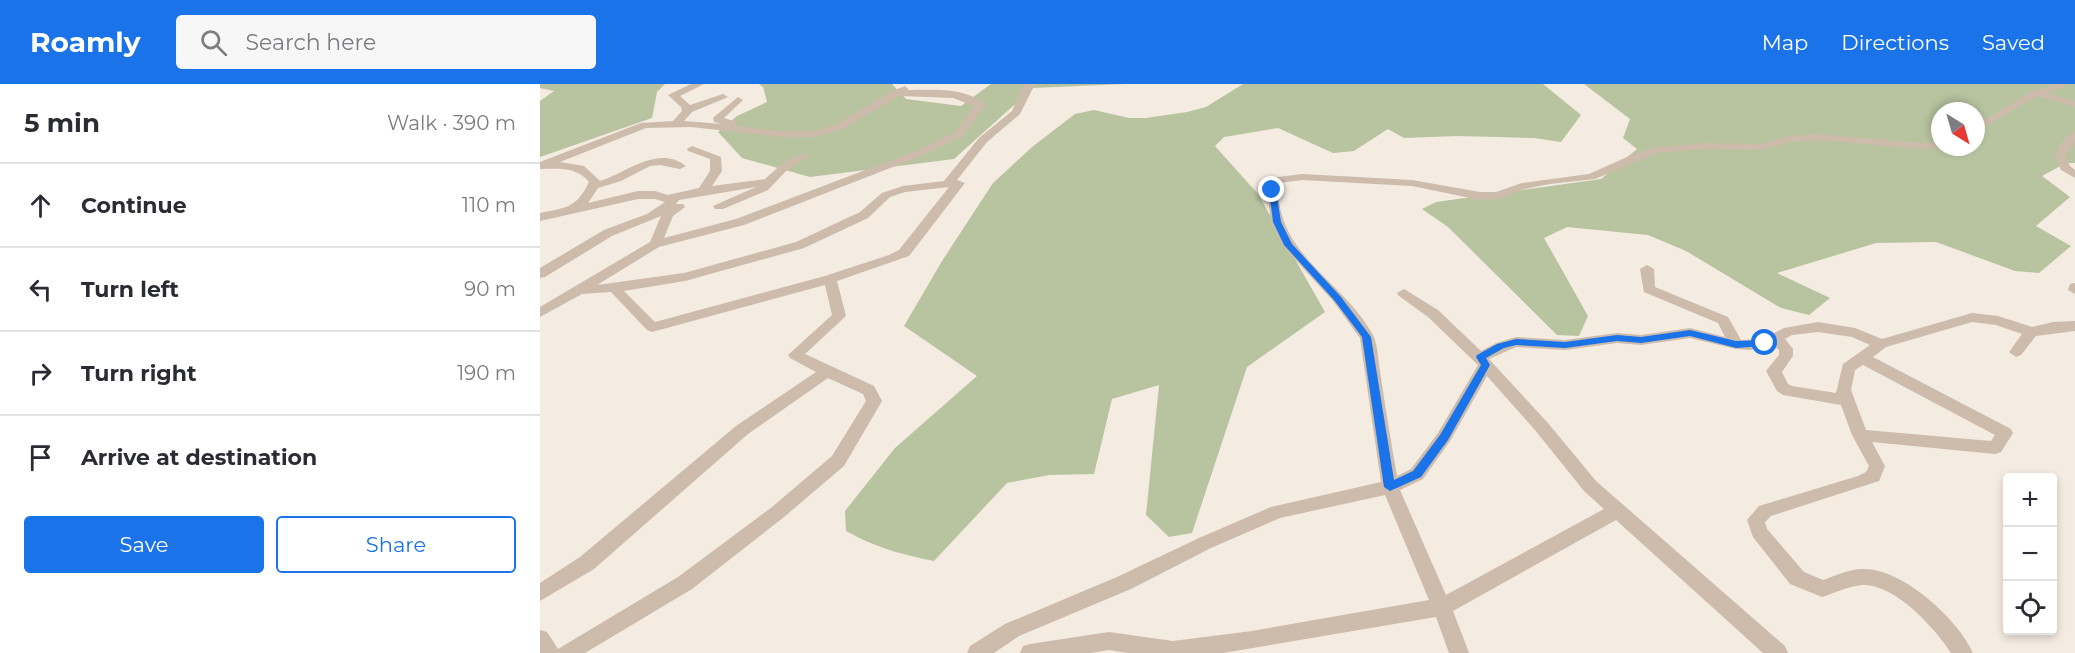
<!DOCTYPE html>
<html lang="en">
<head>
<meta charset="utf-8">
<style>
  :root { --surface:#fff; --page:#f7f7f7; --text:#2b2b33; --muted:#7c7c81; --line:#e1e1e2; --accent:#1a73e8 }
  body { margin:0; font-family:Montserrat,sans-serif; background:var(--page); color:var(--text) }
  .controls { position:absolute; right:18px; bottom:18px; display:grid; overflow:hidden; border-radius:6px; box-shadow:0 3px 9px #0003 }
  .controls button { width:54px; height:54px; display:grid; place-items:center; padding:0; border:0; border-bottom:2px solid var(--line); background:var(--surface); color:var(--text); font:30px sans-serif }
  .compass { position:absolute; left:1391px; top:18px; width:54px; height:54px; border-radius:50%; background:var(--surface); box-shadow:0 3px 9px #0003; rotate:143deg }
  .stop { position:absolute; width:18px; height:18px; margin:-14px; border:4px solid #1a73e8; border-radius:50%; background:#fff }
  .stop.end { background:#1a73e8; border-color:#fff; box-shadow:0 2px 6px #0008 }
  .list { margin:0; padding:0; list-style:none }
  h2 { display:flex; justify-content:space-between; align-items:center; height:78px; margin:0; padding:0 24px; font-size:26px }
  h2 small { font-size:20px; font-weight:400; color:var(--muted) }
  .list li { display:grid; grid-template-columns:39px 1fr auto; gap:18px; align-items:center; box-sizing:border-box; height:84px; padding:0 24px; border-top:2px solid var(--line) }
  .list b { display:block; font-size:22px; white-space:nowrap }
  .list em { font-size:20px; font-style:normal; color:var(--muted) }
  .actions { display:flex; gap:12px; padding:18px 24px }
  .actions a { flex:1; padding:14px 0; border:2px solid var(--accent); border-radius:6px; text-align:center; font-size:21px; color:var(--accent) }
  .actions .main { background:var(--accent); color:#fff }
  .icon { flex:none; width:33px; height:33px; fill:none; stroke:currentColor; stroke-width:2; stroke-linecap:round; stroke-linejoin:round }
  .map { position:relative; flex:none; width:1535px; height:569px; overflow:hidden }
  header { display:flex; align-items:center; gap:36px; box-sizing:border-box; height:84px; padding:0 30px; background:var(--accent); color:#fff }
  header strong { font-size:28px }
  nav { display:flex; gap:33px; margin-inline-start:auto; font-size:21px }
  .search { width:420px; height:54px; background:var(--page); display:flex; align-items:center; gap:15px; box-sizing:border-box; padding:0 21px; border-radius:6px; color:var(--muted); font-size:22px }
  main { display:flex }
  aside { flex:1; background:var(--surface) }
  .map>svg:first-child { display:block }
  .green { fill:#b8c4a0; fill-rule:evenodd }
  .lines { fill:none; stroke-linecap:round; stroke-linejoin:round }
  .minor { fill:#cdbbac; fill-rule:evenodd }
  .route { fill:#1a73e8 }
</style>
</head>
<body>
<header>
<strong>Roamly</strong>
<div class="search"><svg class="icon" aria-label="search" viewBox="0 0 24 24"><circle cx="10" cy="10" r="6"/><path d="M15 15l6 6"/></svg>Search here</div>
<nav><a>Map</a><a>Directions</a><a>Saved</a></nav>
</header>
<main>
<aside>
<h2>5 min<small>Walk · 390 m</small></h2>
<ul class="list">
<li><svg class="icon" aria-label="ahead" viewBox="0 0 24 24"><path d="M12 20V5M6 11l6-6 6 6"/></svg><div><b>Continue</b></div><em>110 m</em></li>
<li><svg class="icon" aria-label="left" viewBox="0 0 24 24"><path d="M17 20v-9H6M10 6l-5 5 5 5"/></svg><div><b>Turn left</b></div><em>90 m</em></li>
<li><svg class="icon" aria-label="right" viewBox="0 0 24 24"><path d="M7 20v-9h11M14 6l5 5-5 5"/></svg><div><b>Turn right</b></div><em>190 m</em></li>
<li><svg class="icon" aria-label="arrive" viewBox="0 0 24 24"><path d="M6 21V4h12l-3 4 3 4H6"/></svg><div><b>Arrive at destination</b></div></li>
</ul>
<div class="actions"><a class="main">Save</a><a>Share</a></div>
</aside>
<div class="map">
<svg width="1535" height="569" viewBox="0 0 1535 569">
  <rect width="100%" height="100%" fill="#f4ebe1"/>
  <!-- green -->
  <path class="green" d="M0 0H125L117 8 112 34 0 73V17L14 7 0 4Z
    M219 0H352L366 15 421 22 451 0H585L493 4 414 75 270 93 202 74 178 48 197 32 227 18 223 3Z
    M703 0H1003L1041 31 1021 58 994 54 917 52 864 54 848 45 814 67 793 69 738 44 684 53 675 62 718 110 785 228 707 283 652 449 629 453 606 431 619 301 572 315 554 390 509 391 467 399 394 477C360 470 337 464 306 447L305 427 355 364 437 292 364 242 402 177 453 99 492 63 535 30 554 26 589 34H606L647 28 666 23Z
    M1044 0H1535V79H1526L1502 92 1530 113 1496 142 1531 162 1499 189 1475 187 1396 158 1336 159 1237 189 1290 214 1269 231 1241 224 1146 167 1108 151 1027 143 1004 154 1048 232 1039 252 1017 251 908 143 882 125 896 118 1061 95 1097 65 1083 54 1090 35ZM1400 27H1436V63H1400Z"/>
  <g class="lines">
    <!-- minor -->
    <path class="minor" d="M151 0H164L140 12 150 21 183 10 188 13 152 28 144 37 182 40 174 38 173 34 198 13 203 16 184 34 196 38V42C228 45 266 54 296 40 319 29 341 10 365 2L369 6C393 6 427 3 445 21L423 52 386 70 204 141 119 163 57 201 144 189 256 158 320 128 342 109 363 102 404 97 439 54 472 27 484 0H495L480 30 447 58 417 96 425 99 369 172 297 197 306 232 265 270 334 302 342 317 304 382 244 433 152 505 45 569H0V546L7 548 18 565 138 493 232 423 292 372 326 317 323 310 288 294 208 350 54 485 0 517V499L40 473 196 342 276 288 250 274 248 271 292 231 285 201 112 248 107 246 71 208 42 210 0 233V223L110 158 121 132 72 152 5 193 0 194V184L64 146 107 130 125 118 115 115H98L0 137V129C25 124 37 124 49 98 36 82 18 85 0 85V78L101 39 133 37 142 27 141 23 128 11ZM360 12 413 14 434 22 415 48 378 66 196 135 124 154 133 132 145 123 143 120H136L139 116 216 103 173 122 175 125H183L228 106 246 87 269 72 264 69 244 78 225 95 172 102 182 87 181 73 152 62 147 65 148 67 170 75V87L159 104 128 111 115 107H98L48 119 58 104 81 97 110 82 120 81 140 85 146 82C118 60 86 89 60 97L44 82 20 78 106 44 151 43 242 53H275L302 45ZM409 103 359 166 349 171 285 192 115 238 84 207 145 197 264 164 328 134 350 113 365 108Z
      M1516 0H1531L1507 9 1535 17V23L1497 12 1436 48V41L1490 8Z
      M1535 47V57L1525 72 1530 82 1535 86V94L1521 86 1515 72C1518 62 1525 51 1535 47Z
      M1279 50 1381 59 1400 58V63H1404L1381 65 1279 56 1250 58 1220 66 1164 65 1117 69 1055 95 1010 100 985 105 958 115 940 116 872 102 762 96 739 99C733 169 804 197 833 251 838 261 838 276 840 287 845 322 851 357 857 392L871 385 898 349 938 281 888 233 859 212 857 209 864 205 898 226 941 267 956 259 976 253 1025 256 1077 249 1101 251 1150 244 1185 253 1178 239 1104 208 1100 185 1107 181 1114 185 1115 203 1188 233 1201 256 1222 255 1244 244 1278 238 1315 244 1342 255 1432 229 1458 232 1492 243 1513 238 1535 237V247L1496 252 1481 271 1476 273 1469 268 1482 250 1456 241 1432 238 1346 263 1333 273 1471 345 1473 349 1461 368 1455 370 1332 358 1345 382 1339 397 1231 432 1225 438 1227 445 1264 488 1283 496C1295 492 1309 485 1323 485 1362 484 1418 535 1433 569H1411C1395 544 1354 499 1322 501 1309 502 1294 509 1282 513L1250 500 1213 453 1207 436 1219 422 1318 392 1326 388 1329 382 1312 351 1301 321 1243 311 1237 307 1226 287 1239 271V266L1233 261 1210 266 1196 265 1150 254 1101 261 1077 259 1025 266 976 263 949 275 1007 338 1056 397 1245 562 1248 569H1223L1076 436 913 527 929 569H909L896 533 683 569H588L569 566 551 569H480L483 562 490 560 569 548 633 557 712 547 889 516 845 411 740 434 671 464 591 505 479 552 454 569H427L430 562 465 540 577 493 659 454 731 423 841 398 820 254 793 217 742 161 731 138 727 106 730 94 762 90 872 96 940 108H956L982 99 1049 90 1098 68 1117 63 1164 59 1220 60 1250 52ZM1278 248 1312 253 1330 261 1303 280 1296 309 1252 302 1248 300 1242 288 1253 272V265L1245 255 1252 251ZM1323 281 1455 351 1451 357 1326 346 1311 306 1315 286ZM947 292 995 346 1044 407 1064 425 906 511 860 406 883 395 910 357Z
      M1535 199V210L1528 206 1530 200Z"/>
  </g>
  <!-- route -->
  <path class="route" d="M732 104 736 106 741 138 752 160 801 213 831 253 854 396 873 387 900 351 941 281 936 273 937 271 957 260 976 255 1025 258 1077 251 1101 253 1150 246 1196 257 1225 256 1230 259 1225 262 1196 264 1150 252 1101 259 1077 257 1025 264 976 261 964 264 946 274 950 281 908 356 881 393 850 407 844 403 822 253 794 216 744 161 733 138 729 106Z"/>
</svg>
<div class="controls">
<button>+</button>
<button>−</button>
<button><svg class="icon" aria-label="locate" viewBox="0 0 24 24"><circle cx="12" cy="12" r="6"/><path d="M12 2v4M12 18v4M2 12h4M18 12h4"/></svg></button>
</div>
<svg class="compass" viewBox="-18 -18 36 36"><path d="M0-13l5 13h-10z" fill="#e53935"/><path d="M0 13l5-13h-10z" fill="#7c7c81"/></svg>
<div class="stop" style="left:1225px;top:259px"></div>
<div class="stop end" style="left:732px;top:106px"></div>
</div>
</main>
</body>
</html>
